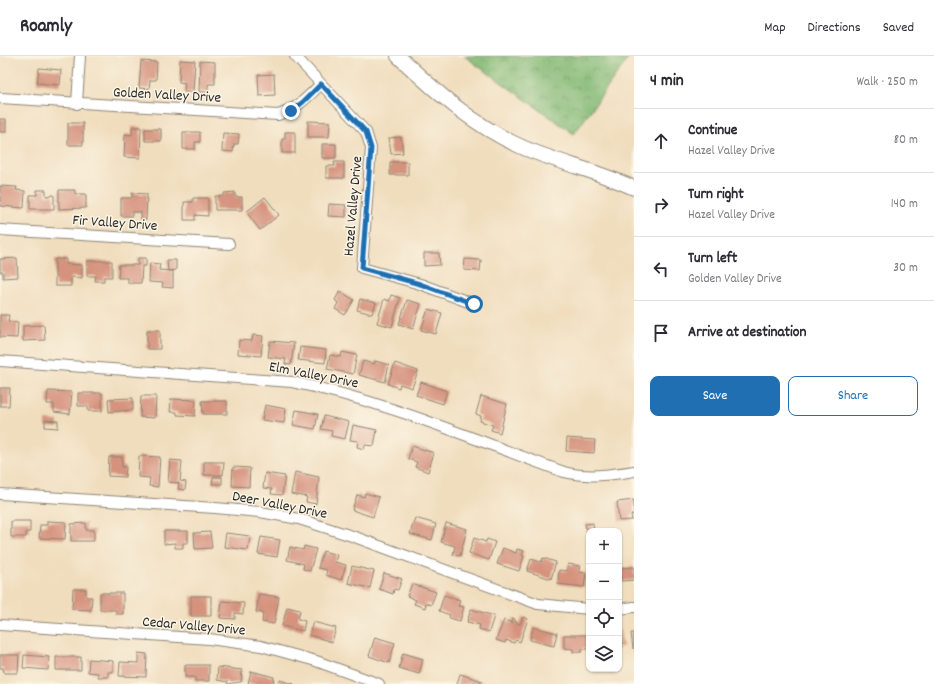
<!DOCTYPE html>
<html lang="en">
<head>
<meta charset="utf-8">
<style>
  :root { --surface:#fff; --page:#f7f7f7; --text:#2b2b33; --muted:#7c7c81; --line:#e1e1e2; --accent:#1f6fb2 }
  body { margin:0; font-family:Dekko,sans-serif; background:var(--page); color:var(--text) }
  .controls { position:absolute; right:12px; bottom:12px; display:grid; overflow:hidden; border-radius:8px; box-shadow:0 1px 3px #0004 }
  .controls button { width:36px; height:36px; display:grid; place-items:center; padding:0; border:0; border-bottom:1px solid var(--line); background:var(--surface); color:var(--text); font:20px sans-serif }
  .stop { position:absolute; width:12px; height:12px; margin:-9px; border:3px solid #1f6fb2; border-radius:50%; background:#fff }
  .stop.end { background:#1f6fb2; border-color:#fff; box-shadow:0 1px 4px #0008 }
  .list { margin:0; padding:0; list-style:none }
  h2 { display:flex; justify-content:space-between; align-items:center; height:52px; margin:0; padding:0 16px; font-size:17px }
  h2 small { font-size:13px; font-weight:400; color:var(--muted) }
  .list li { display:grid; grid-template-columns:26px 1fr auto; gap:12px; align-items:center; box-sizing:border-box; height:64px; padding:0 16px; border-top:1px solid var(--line) }
  .list b { display:block; font-size:15px; white-space:nowrap }
  .list p { margin:0; font-size:13px; white-space:nowrap; color:var(--muted) }
  .list em { font-size:13px; font-style:normal; color:var(--muted) }
  .actions { display:flex; gap:8px; padding:12px 16px }
  .actions a { flex:1; padding:9px 0; border:1px solid var(--accent); border-radius:8px; text-align:center; font-size:14px; color:var(--accent) }
  .actions .main { background:var(--accent); color:#fff }
  .icon { flex:none; width:22px; height:22px; fill:none; stroke:currentColor; stroke-width:2; stroke-linecap:round; stroke-linejoin:round }
  .map { position:relative; flex:none; width:634px; height:628px; overflow:hidden }
  header { display:flex; align-items:center; gap:24px; box-sizing:border-box; height:56px; padding:0 20px; background:var(--surface); border-bottom:1px solid var(--line) }
  header strong { font-size:19px }
  nav { display:flex; gap:22px; margin-inline-start:auto; font-size:14px }
  main { display:flex }
  aside { flex:1; background:var(--surface) }
  .map>svg:first-child { display:block }
  .forest { fill:url(#forest-crowns); stroke:#587250 }
  .building { fill:#d5927d }
  .lines { fill:none; stroke-linecap:round; stroke-linejoin:round }
  .street-casing { stroke:#8e8474; stroke-width:12 }
  .secondary-casing { stroke:#8e8474; stroke-width:16 }
  .street { stroke:#fff; stroke-width:10 }
  .secondary { stroke:#fff; stroke-width:14 }
  .route { stroke:#1f6fb2; stroke-width:5 }
  .labels { text-anchor:middle; stroke-width:3; stroke-linejoin:round; paint-order:stroke }
  .street-label { font-size:15px; fill:#2b2b2b; stroke:#fcf5e5 }
</style>
</head>
<body>
<header>
<strong>Roamly</strong>
<nav><a>Map</a><a>Directions</a><a>Saved</a></nav>
</header>
<main>
<div class="map">
<svg width="634" height="628" viewBox="0 0 634 628">
  <defs>
    <pattern id="forest-crowns" width="20" height="18" patternUnits="userSpaceOnUse"><rect width="20" height="18" fill="#84ba76"/><path d="M2 6a3 3 0 1 1 6 0M12 15a3 3 0 1 1 6 0" fill="none" stroke="#6c9761"/></pattern>
  </defs>
  <rect width="100%" height="100%" fill="#fcf5e5"/>
  <filter id="ink" filterUnits="userSpaceOnUse"><feTurbulence type="fractalNoise" baseFrequency=".025" numOctaves="2"/><feDisplacementMap in="SourceGraphic" scale="8" xChannelSelector="R" yChannelSelector="G"/><feConvolveMatrix kernelMatrix="1 2 1 2 8 2 1 2 1" color-interpolation-filters="sRGB"/></filter>
  <filter id="wash" filterUnits="userSpaceOnUse"><feTurbulence type="fractalNoise" baseFrequency=".012" numOctaves="4" result="noise"/><feDisplacementMap in="SourceGraphic" scale="16" xChannelSelector="R" yChannelSelector="G"/><feGaussianBlur stdDeviation="0.9" result="paint"/><feColorMatrix in="noise" values="0 0 0 0 0 0 0 0 0 0 0 0 0 0 0 0 0 1.4 0 .05"/><feComposite in="paint" operator="in"/></filter>
  <g filter="url(#wash)">
    <rect width="100%" height="100%" fill="#f0ddbd"/>
    <!-- forest -->
    <path class="forest" d="M464 0H630L574 78Z"/>
    <g id="blocks">
      <!-- building -->
      <path class="building" d="M180 4 195 5 193 36H184L185 27 179 26Z
        M141 5 157 6 156 24H150L149 33 139 32Z
        M200 5 215 6V28H208V36H199Z
        M39 12 61 14 60 29 37 27Z
        M274 18 275 39 259 40 258 19Z
        M0 63H6V76H0Z
        M308 65 330 66 329 81H308Z
        M68 67H83V89H68Z
        M132 71H141L140 102 124 101 125 78 132 79Z
        M145 73H161V85H145Z
        M183 76H200V86H195V93H183Z
        M285 76H295V97H282V83H285Z
        M223 77 239 78 238 88H234L233 96 222 95Z
        M401 81 403 97 391 98 389 82Z
        M322 88H336V102H322Z
        M334 106H344V122H326V110H335Z
        M390 106H408V119H390Z
        M0 130 17 131 16 134 25 135 24 152 0 150Z
        M37 134H46V140L54 139V153H30V139H37Z
        M59 134H75V138H86V152L59 153Z
        M235 136V141H242V154H215V140H224V137Z
        M132 137 147 138 146 164H141V156H132V160H121V142H132Z
        M265 141 279 159 260 174 246 156Z
        M193 142H208V160L195 159V164H184V146H193Z
        M329 148 346 149V161L328 160Z
        M424 197H439L440 209 424 210Z
        M17 202 18 221 3 222V216H0V203Z
        M138 202H146V210H142L141 227H128V222H118L119 209H138Z
        M55 203H66V208L82 209V222L71 221V230H55Z
        M465 203 481 204 480 215 464 214Z
        M167 204H176V214L168 215Z
        M87 205H112V221H104V225H95L96 220H87Z
        M150 207 160 208 159 214 173 215V232L162 231 163 227 149 226Z
        M340 235 354 244 345 259 335 253 338 247 335 244Z
        M391 239 400 242 392 271 377 267 384 243 389 245Z
        M360 243 376 247 372 258 357 254Z
        M407 244 421 248 413 273 399 268Z
        M428 253 442 257 436 278 421 274Z
        M0 259H9L8 265 18 266 17 282 0 281Z
        M44 269 45 284 23 285V270Z
        M147 274H160V293H147Z
        M253 279 263 280 261 300 238 298 239 284 252 285Z
        M270 285 294 287 291 309 285 308 286 303 268 301Z
        M300 291 326 294 325 307 298 304Z
        M342 296 357 299 353 318 327 313 330 299 341 301Z
        M363 305 374 308 375 305 389 309 385 326 359 319Z
        M395 307 418 315 412 332 400 328 399 332 388 328Z
        M421 326 447 335 443 348 416 339Z
        M0 332H10L9 350H0Z
        M48 335 72 336 70 358 54 356V348H47Z
        M78 337H102V355H88V350H78Z
        M141 340H156L155 362 140 361Z
        M481 340 507 348 500 377 491 374 493 369 480 365 481 360 476 358Z
        M133 342V354L109 356 108 343Z
        M171 343 196 344 195 360 177 359V356H170Z
        M202 345H227V358H203Z
        M265 349 286 353 284 367 262 364Z
        M296 354 318 358 315 373 293 369Z
        M324 360 349 366 345 383 331 380 332 375 321 373Z
        M45 364 58 365V372L45 371Z
        M353 369 377 374 374 390 365 389 364 393 357 391 358 385 350 384Z
        M567 382 595 384 594 397 566 395Z
        M412 390 434 397 428 416 415 411 417 406 408 403Z
        M139 400 160 401 158 431 149 430 150 422 138 421Z
        M109 401H122V411H126L125 421 108 420Z
        M170 404 182 405 180 425 186 426 185 434 178 433 179 427 168 426Z
        M204 406H224L223 419H204Z
        M233 411 250 412 249 431 232 430Z
        M295 416 319 421 316 448 306 446 307 441 291 438Z
        M265 417 285 420 282 439 271 438 272 433 263 432Z
        M213 421H222V428H212Z
        M365 437 379 441 373 461 352 454 357 439 364 441Z
        M634 444V458L631 459 632 464 619 465 617 446Z
        M415 462 436 468 432 484 410 478Z
        M11 465H30V476H26V481H11Z
        M47 465 66 466 65 483 39 482 40 469H47Z
        M86 467V474H94V485H71V468Z
        M446 467 467 473 460 500 453 499 455 490 441 486Z
        M593 467 594 475H589L587 477 585 468Z
        M164 475H188V487H183V492H175V487L164 488Z
        M210 476 212 492 195 493 194 477Z
        M226 477 250 480 248 494 224 491Z
        M261 481 280 484 277 501 258 498Z
        M474 482 486 486 487 483 495 486 489 504 469 497Z
        M304 490 316 493 310 515 303 513 304 508 287 504 290 491 303 494Z
        M503 492 516 497 517 493 524 495 522 499 524 500 519 515 497 508Z
        M323 495 337 499 335 506 346 509 341 524 326 519 327 514 318 512Z
        M543 502 556 506 551 523 527 515 531 503 541 506Z
        M568 508 580 510 579 516 586 517 584 531 558 528 559 514 567 515Z
        M352 510 374 515 370 532 348 527Z
        M634 511V524L621 525 620 512Z
        M384 517 402 523 398 534 394 533 393 538 379 533Z
        M412 528 436 536 431 549 426 547 425 552 414 548 416 544 407 540Z
        M73 533H86V541H92L91 554 72 553Z
        M100 537H123V558H116V554H100Z
        M259 538 279 541 274 568 262 566 263 557 256 556Z
        M444 539 460 544 458 550 464 551 460 565 449 562 450 559 439 555Z
        M191 540H211V560H191Z
        M222 545 244 547 243 558 235 557V563L220 562Z
        M287 551 300 554 298 563 305 565 303 575 282 570Z
        M471 553 494 560 489 576 479 573 480 569 467 566Z
        M523 561 528 563 520 586 516 584 514 587 506 584 505 587 496 584 504 564 512 567 513 562 515 563V566L520 568Z
        M313 566 336 572 332 586 309 579Z
        M619 569 623 591H619Z
        M533 571 557 577 554 590 530 584Z
        M631 577H634V592L633 593Z
        M564 579H589V593H582V596H573V593L564 592Z
        M375 581 395 587 389 607 369 600Z
        M138 597 147 598 146 621 119 620 120 606 138 607Z
        M403 597 423 603 419 618 399 612Z
        M0 599H19L18 617H4L3 612H0Z
        M24 599 49 601 48 614 23 612Z
        M56 601H81V614H56Z
        M89 603 113 605V616H108V621H98V617L88 616Z
        M185 609H209V625H195V621H185Z
        M218 611 242 614 241 626 227 628 228 626 217 624Z
        M251 615 274 621 273 628H248Z
        M460 618 482 625 480 628H457Z
        M280 624 294 628H279Z"/>
    </g>
  </g>
  <g filter="url(#ink)">
    <use href="#blocks" fill-opacity="0" stroke="#8e8474" stroke-width="1"/>
    <g class="lines">
      <defs>
        <path id="street" d="M295 0 366 76 371 92 362 212 420 228 474 248
          M0 42 278 59C297 53 308 41 321 28
          M77 48 80 0
          M0 174 229 188
          M0 305 292 326C386 345 475 384 564 416 588 422 610 419 634 415
          M0 438 215 452 260 456 299 463 352 480 538 548 589 553
          M619 553 634 551
          M0 569 209 583 261 590 316 605 379 628"/>
        <path id="secondary" d="M398 0C436 36 474 70 522 91 559 107 598 115 634 132"/>
      </defs>
      <!-- street casing -->
      <use href="#street" class="street-casing"/>
      <!-- secondary casing -->
      <use href="#secondary" class="secondary-casing"/>
      <!-- street -->
      <use href="#street" class="street"/>
      <!-- secondary -->
      <use href="#secondary" class="secondary"/>
    </g>
  </g>
  <g class="lines" filter="url(#ink)">
    <!-- route -->
    <path class="route" d="M291 55 303 46 321 28 366 76 371 92 362 212 420 228 474 248"/>
  </g>
  <g class="labels">
    <!-- street labels -->
    <g class="street-label">
      <text transform="translate(167 38) rotate(3)" y="5">Golden Valley Drive</text>
      <text transform="translate(352 150) rotate(-85)" y="5">Hazel Valley Drive</text>
      <text transform="translate(115 166) rotate(4)" y="5">Fir Valley Drive</text>
      <text transform="translate(314 318) rotate(11)" y="5">Elm Valley Drive</text>
      <text transform="translate(280 448) rotate(11)" y="5">Deer Valley Drive</text>
      <text transform="translate(194 569) rotate(5)" y="5">Cedar Valley Drive</text>
    </g>
  </g>
</svg>
<div class="controls">
<button>+</button>
<button>−</button>
<button><svg class="icon" aria-label="locate" viewBox="0 0 24 24"><circle cx="12" cy="12" r="6"/><path d="M12 2v4M12 18v4M2 12h4M18 12h4"/></svg></button>
<button><svg class="icon" aria-label="layers" viewBox="0 0 24 24"><path d="M12 4l9 5-9 5-9-5zM3 14l9 5 9-5"/></svg></button>
</div>
<div class="stop" style="left:474px;top:248px"></div>
<div class="stop end" style="left:291px;top:55px"></div>
</div>
<aside>
<h2>4 min<small>Walk · 250 m</small></h2>
<ul class="list">
<li><svg class="icon" aria-label="ahead" viewBox="0 0 24 24"><path d="M12 20V5M6 11l6-6 6 6"/></svg><div><b>Continue</b><p>Hazel Valley Drive</p></div><em>80 m</em></li>
<li><svg class="icon" aria-label="right" viewBox="0 0 24 24"><path d="M7 20v-9h11M14 6l5 5-5 5"/></svg><div><b>Turn right</b><p>Hazel Valley Drive</p></div><em>140 m</em></li>
<li><svg class="icon" aria-label="left" viewBox="0 0 24 24"><path d="M17 20v-9H6M10 6l-5 5 5 5"/></svg><div><b>Turn left</b><p>Golden Valley Drive</p></div><em>30 m</em></li>
<li><svg class="icon" aria-label="arrive" viewBox="0 0 24 24"><path d="M6 21V4h12l-3 4 3 4H6"/></svg><div><b>Arrive at destination</b></div></li>
</ul>
<div class="actions"><a class="main">Save</a><a>Share</a></div>
</aside>
</main>
</body>
</html>
